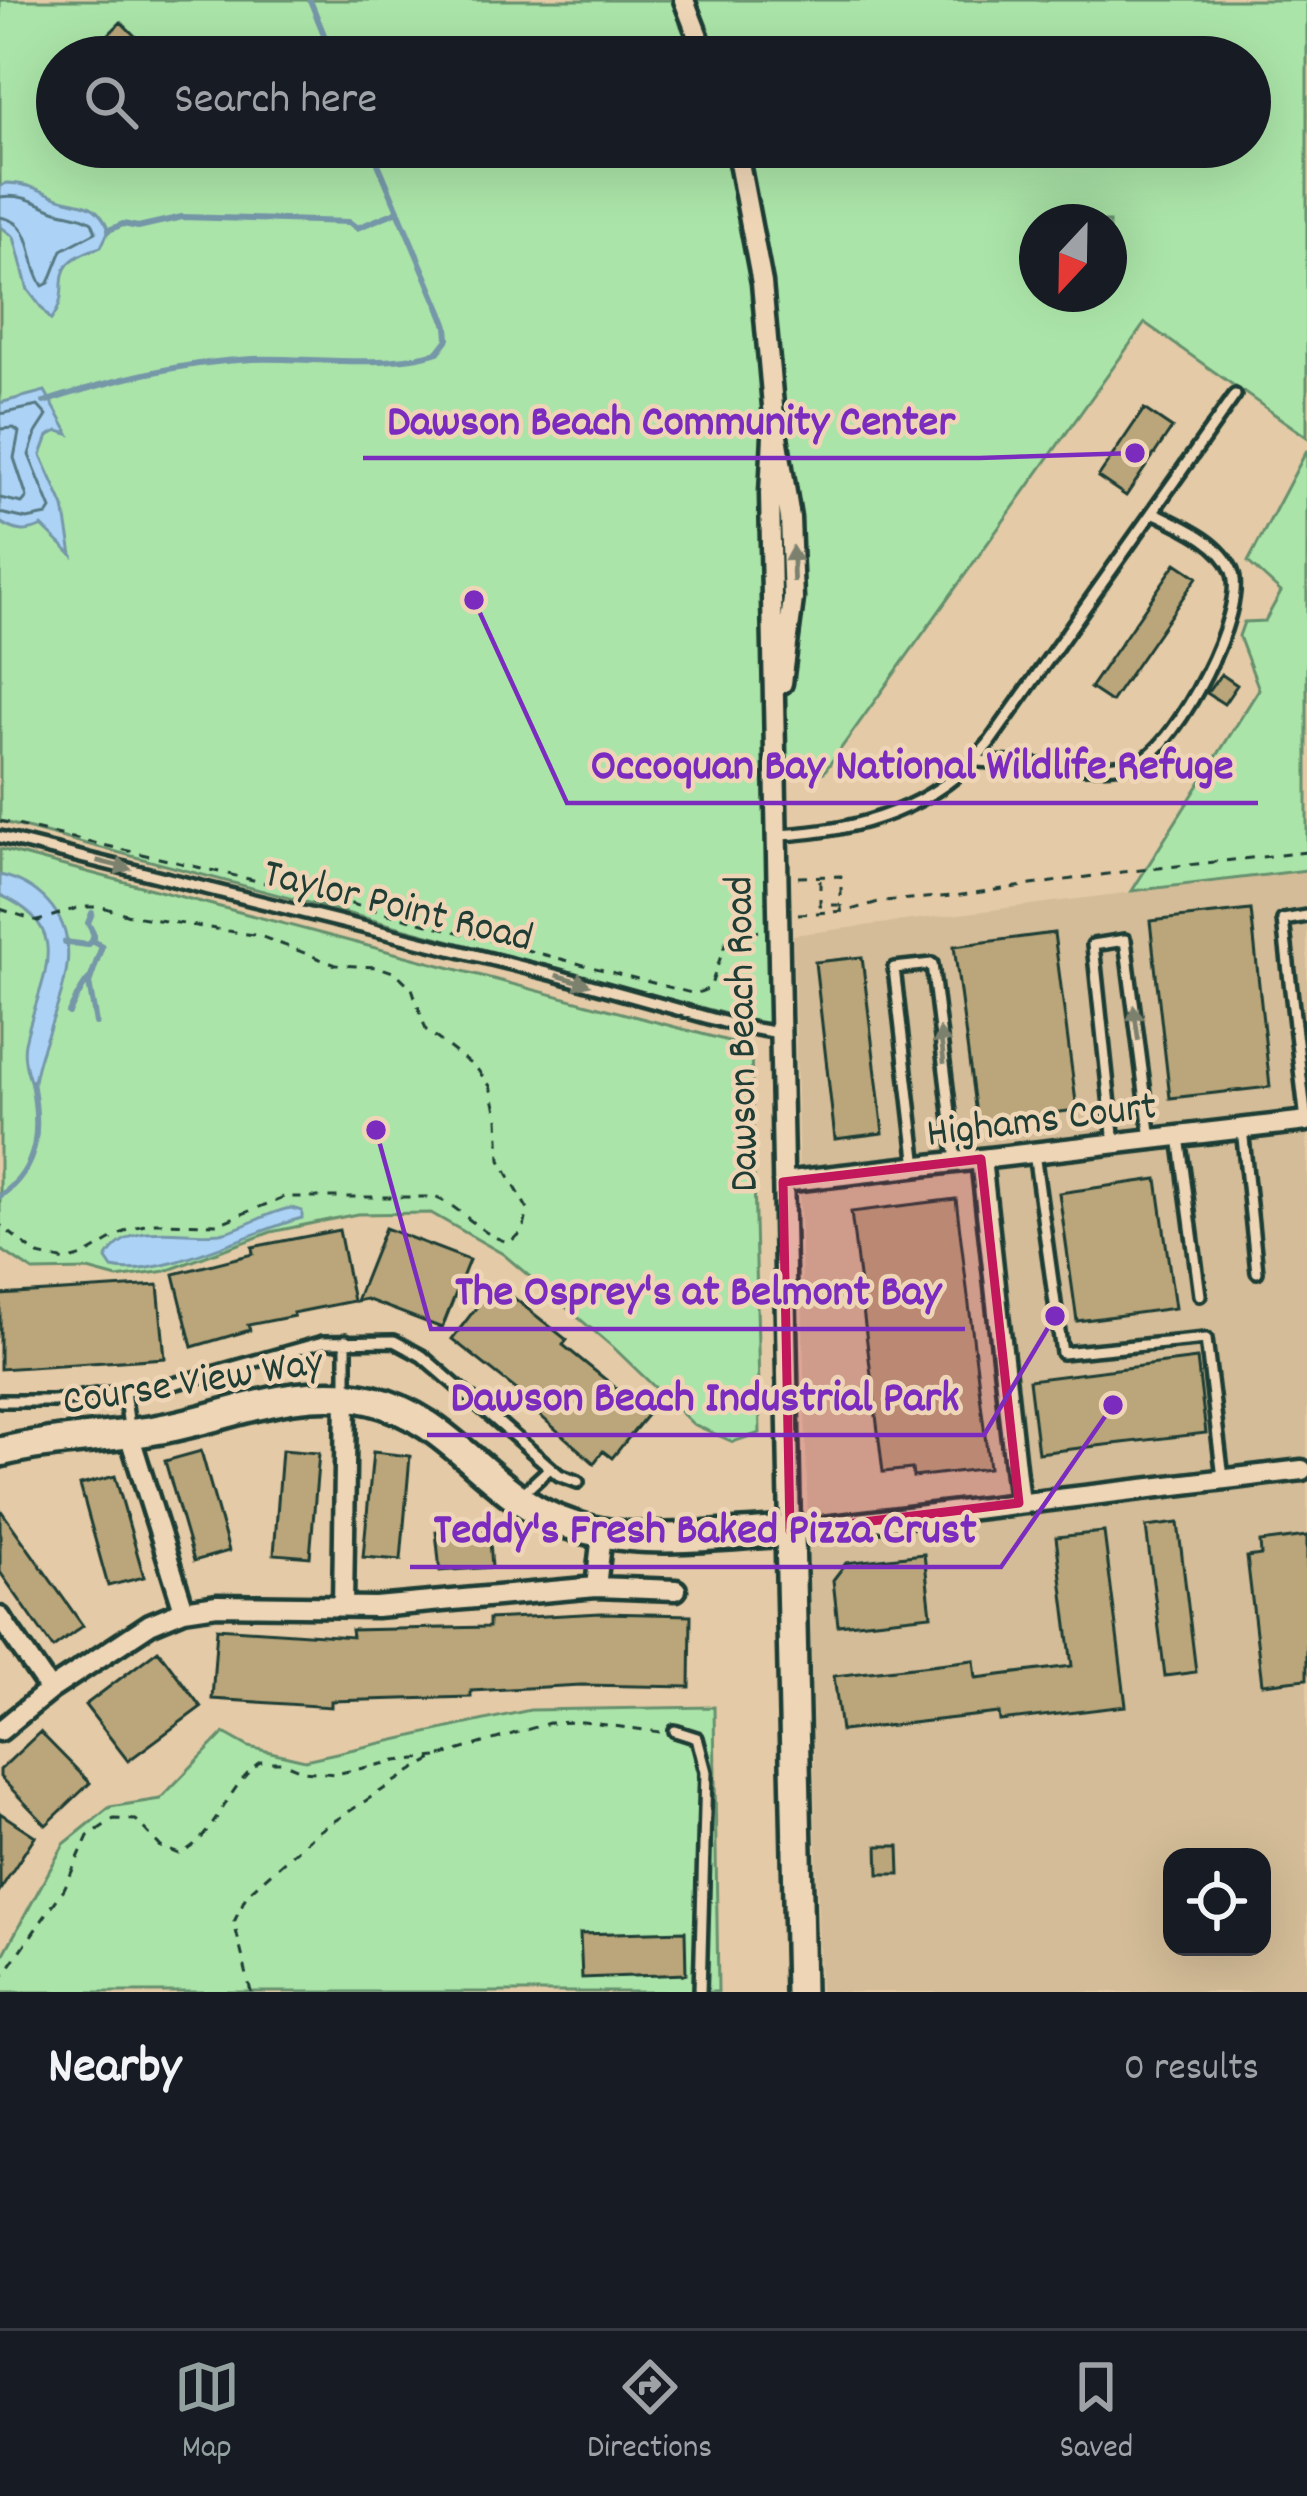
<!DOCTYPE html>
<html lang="en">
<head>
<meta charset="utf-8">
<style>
  :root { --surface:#171b24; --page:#242831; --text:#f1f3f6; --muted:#9ea1a6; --line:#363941; --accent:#92a19f }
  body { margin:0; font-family:Dekko,sans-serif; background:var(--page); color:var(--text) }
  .controls { position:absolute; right:36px; bottom:36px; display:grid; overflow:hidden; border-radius:24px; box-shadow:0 12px 48px #0002 }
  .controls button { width:108px; height:108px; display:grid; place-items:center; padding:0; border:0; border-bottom:3px solid var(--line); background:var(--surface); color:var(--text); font:60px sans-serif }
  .compass { position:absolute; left:1019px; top:204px; width:108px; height:108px; border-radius:50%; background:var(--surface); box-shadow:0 12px 48px #0002; rotate:202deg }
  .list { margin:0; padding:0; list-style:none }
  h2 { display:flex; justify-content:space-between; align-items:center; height:156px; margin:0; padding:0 48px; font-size:51px }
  h2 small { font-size:39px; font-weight:400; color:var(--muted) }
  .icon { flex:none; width:66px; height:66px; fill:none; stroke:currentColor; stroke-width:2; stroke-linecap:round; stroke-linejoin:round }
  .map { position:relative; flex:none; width:1307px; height:1992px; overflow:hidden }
  .search { position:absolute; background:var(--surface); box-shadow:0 12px 48px #0002; left:36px; right:36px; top:36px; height:132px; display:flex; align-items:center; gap:30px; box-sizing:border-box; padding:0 42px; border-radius:66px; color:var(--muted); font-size:45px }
  .sheet { height:336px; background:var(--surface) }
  nav { display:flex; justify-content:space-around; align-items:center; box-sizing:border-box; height:168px; border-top:3px solid var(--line); background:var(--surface); font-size:33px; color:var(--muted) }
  nav a { display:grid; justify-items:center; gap:6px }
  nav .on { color:var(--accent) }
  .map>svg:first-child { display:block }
  .built { fill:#d3bc97; fill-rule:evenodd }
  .green { fill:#abe4a8; stroke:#65906e; stroke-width:3; fill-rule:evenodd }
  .water { fill:#acd3f6; stroke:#7497a8; stroke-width:3 }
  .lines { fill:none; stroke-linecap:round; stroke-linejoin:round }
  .shore { stroke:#577982; stroke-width:3 }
  .stream { stroke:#7497a8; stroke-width:6 }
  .building { fill:#baa67a; stroke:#1f3d34; stroke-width:3 }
  .lane-casing { stroke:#1f3d34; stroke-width:18 }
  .street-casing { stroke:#1f3d34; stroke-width:27 }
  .secondary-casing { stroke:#1f3d34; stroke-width:36 }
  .path { stroke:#1f3d34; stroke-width:3; stroke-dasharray:9 9; stroke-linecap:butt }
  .lane { stroke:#eed5b6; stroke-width:9 }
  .street { stroke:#eed5b6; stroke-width:18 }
  .secondary { stroke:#eed5b6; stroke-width:27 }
  .oneway { fill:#7c816e }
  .marked { fill:#c2185b; fill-opacity:0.2; stroke:#c2185b; stroke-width:9; stroke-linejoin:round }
  .labels { text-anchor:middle; stroke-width:9; stroke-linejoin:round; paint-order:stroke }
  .street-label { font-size:42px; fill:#1f3d34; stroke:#eed5b6 }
  .leader { fill:none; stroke:#7b2cbf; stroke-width:4.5 }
  .callout-dot { fill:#7b2cbf; stroke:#eed5b6; stroke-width:4.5 }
  .callout-label { font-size:45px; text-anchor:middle; font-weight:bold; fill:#7b2cbf; stroke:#eed5b6; stroke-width:9; stroke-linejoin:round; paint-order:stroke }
</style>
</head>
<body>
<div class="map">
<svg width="1307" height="1992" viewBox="0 0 1307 1992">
  <rect width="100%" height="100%" fill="#e4caa6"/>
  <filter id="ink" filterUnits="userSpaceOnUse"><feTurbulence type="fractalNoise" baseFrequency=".00833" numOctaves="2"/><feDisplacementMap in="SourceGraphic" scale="24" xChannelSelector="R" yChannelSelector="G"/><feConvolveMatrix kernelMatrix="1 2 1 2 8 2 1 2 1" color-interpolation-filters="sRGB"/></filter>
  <g filter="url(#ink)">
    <!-- built -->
    <path class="built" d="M1307 870V1992H820L793 935ZM1172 1857H1262V1947H1172Z"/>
    <!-- green -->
    <path class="green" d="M0 0H1307V437L1145 323 824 772 763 775 775 1027 0 821ZM57 57H1250V147H57ZM1037 222H1109V294H1037Z
      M1307 450V870L1132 891 1259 689 1239 636 1244 622 1265 621 1281 592 1248 562Z
      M0 849 751 1047 760 1433 733 1442 693 1424 613 1347 503 1254 431 1213 357 1214 271 1232 166 1271 117 1278 88 1270 33 1271 0 1249Z
      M714 1707 718 1992H0V1961L64 1844 110 1807 160 1799 224 1733 249 1747 305 1760 530 1710Z"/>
    <!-- water -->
    <path class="water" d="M6 183C25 183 38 189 54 196 78 207 95 197 109 230L101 247C39 266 77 286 51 320L28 290 14 237 0 226V187Z
      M45 391 69 434 58 431 48 436 41 455 64 507 72 555 42 526C27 534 15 532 0 522V403Z
      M0 875C19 879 35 888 48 902 98 957 38 1029 33 1090 28 1075 22 1059 25 1043 37 984 80 929 0 895Z
      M291 1208 302 1211V1218C251 1231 159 1280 112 1268L106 1259C129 1217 182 1238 220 1233 244 1229 266 1212 291 1208Z"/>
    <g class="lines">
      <!-- shore -->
      <path class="shore" d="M0 197C22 194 32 201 51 209 65 215 78 213 92 222L96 232 62 250 49 283 43 286C26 263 38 223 0 217
        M0 414 38 406 47 416 36 433 29 455 51 509 47 515 27 519 0 513
        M0 429 14 428 19 432 14 458 27 497 22 503 0 498"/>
      <!-- stream -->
      <path class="stream" d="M310 0 333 57
        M109 230 123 224 138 227 182 217 349 222 357 228 396 212
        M44 402C112 380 181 362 253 359 306 357 389 369 438 352L448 339 447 326 371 147
        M92 913 88 923 94 935 92 941
        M65 942 88 945 92 941 102 946 89 983 96 1023
        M69 1013C72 1006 85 981 90 978
        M0 1196C41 1168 40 1126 32 1082"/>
    </g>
    <!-- building -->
    <path class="building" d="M121 22 139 40 124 55 106 37Z
      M1144 409 1172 428 1126 496 1098 477Z
      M1176 563 1197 577 1111 702 1090 688Z
      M1221 674 1237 685 1224 704 1207 693Z
      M1251 910 1270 1087 1170 1098 1150 921Z
      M1054 933 1077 1110 977 1122 954 946Z
      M862 957 883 1133 835 1139 815 962Z
      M1157 1179 1175 1308 1077 1321 1059 1193Z
      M956 1199 989 1468 913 1477 912 1469 883 1472 851 1212Z
      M385 1228 469 1260 442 1328 366 1299 356 1301Z
      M339 1230 353 1301 293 1313 294 1316 248 1325 250 1330 192 1347 174 1274 253 1254 252 1247Z
      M495 1283 567 1340 563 1345 648 1414 612 1458 603 1451 594 1463 534 1410 537 1406 452 1339Z
      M158 1285 165 1358 0 1369V1295Z
      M1197 1359 1206 1433 1038 1453 1029 1380Z
      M282 1450 319 1453 310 1557 274 1554Z
      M201 1451 229 1551 194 1561 165 1461Z
      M373 1452 410 1456 401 1560 363 1557Z
      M115 1476 144 1577 108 1586 80 1485Z
      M0 1509 83 1626 53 1648 0 1572Z
      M1178 1523 1196 1672 1165 1676 1146 1527Z
      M489 1528 492 1567 440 1571 436 1532Z
      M1104 1532 1126 1706 1000 1721 999 1713 841 1731 834 1676 974 1660 976 1678 1072 1666 1056 1537Z
      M1307 1536V1679L1262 1684 1247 1557 1261 1555 1260 1542Z
      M924 1554 931 1615 838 1625 833 1580 846 1563Z
      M601 1613 691 1615 690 1687 581 1685 471 1691V1697L331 1701V1707L212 1699 217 1628 352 1637 351 1630 489 1627V1619Z
      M158 1650 201 1707 128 1761 85 1705Z
      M40 1732 90 1783 46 1825 0 1777V1770Z
      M0 1813 35 1836 0 1890Z
      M878 1846H899L900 1874H879Z
      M685 1931 686 1974 582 1978 580 1934Z"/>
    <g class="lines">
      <defs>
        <path id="lane" d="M975 761C1013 762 1108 774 1140 761 1177 745 1248 610 1232 571 1220 541 1179 525 1153 512
          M777 835C857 832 937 808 989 743L1235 395
          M0 837 555 975 738 1026 780 1033
          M1306 1121 1283 920 1307 916
          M1242 1128 1257 1272
          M1179 1136 1200 1295
          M1114 1143 1093 945 1125 940 1151 1139
          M1034 1153 1062 1353 1206 1339 1223 1478
          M917 1167 894 968 932 964 956 1162
          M346 1340V1395
          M124 1391 129 1427
          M0 1401H53L170 1385 323 1342 394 1341 422 1356 559 1475 578 1482
          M522 1494 550 1468
          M675 1731 697 1738 706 1772 700 1992"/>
        <path id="street" d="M684 0 706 57
          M736 147 762 283 774 417 790 518 793 599 782 683
          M774 417 770 493 790 1531 1302 1470
          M981 1159 1019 1503
          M783 1182 1307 1121
          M129 1434 184 1610
          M596 1587 676 1590
          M343 1606 346 1396
          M0 1617 50 1690
          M0 1731 50 1690 150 1624 184 1610 217 1605 376 1607 596 1587 602 1534"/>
        <path id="secondary" d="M0 1452C51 1439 103 1439 155 1430 228 1418 294 1383 371 1400 435 1415 470 1465 522 1501 600 1555 701 1535 790 1531L800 1992"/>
      </defs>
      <!-- lane casing -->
      <use href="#lane" class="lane-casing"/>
      <!-- street casing -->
      <use href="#street" class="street-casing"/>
      <!-- secondary casing -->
      <use href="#secondary" class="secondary-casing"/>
      <!-- path -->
      <path class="path" d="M0 821 309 893 695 994 710 988 727 938 759 931
        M798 877 841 876V912
        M820 880V905H840
        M0 909 38 921 80 907H102L133 916 260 936 336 965 379 967 396 973 412 988 426 1030 477 1069 490 1086 498 1118 500 1160 528 1210 523 1232 509 1242C479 1236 463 1207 434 1197H284L218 1224 155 1223 131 1228 83 1256 66 1261 38 1255 0 1225
        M798 914 847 911 882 901 954 896 1122 872 1307 852
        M0 1980 64 1889 88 1836 114 1819 136 1820 161 1847 179 1854C217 1838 226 1786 260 1762H282L304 1771 335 1774 396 1761 437 1757
        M251 1992 234 1922 247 1894 316 1833 413 1770 437 1757 549 1723 583 1722 660 1732"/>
      <!-- lane -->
      <use href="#lane" class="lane"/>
      <!-- street -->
      <use href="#street" class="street"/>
      <!-- secondary -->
      <use href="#secondary" class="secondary"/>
    </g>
    <!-- one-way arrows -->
    <defs><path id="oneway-solid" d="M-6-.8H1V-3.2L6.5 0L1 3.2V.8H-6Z" transform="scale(3)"/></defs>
    <g class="oneway">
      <use href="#oneway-solid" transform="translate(793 564) rotate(-92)"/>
      <use href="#oneway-solid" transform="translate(114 865) rotate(14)"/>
      <use href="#oneway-solid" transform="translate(573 980) rotate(16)"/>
      <use href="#oneway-solid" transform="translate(1136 1023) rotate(-98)"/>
      <use href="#oneway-solid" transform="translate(942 1046) rotate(-97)"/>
    </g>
  </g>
  <!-- marked area -->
  <path class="marked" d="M981 1159 1019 1503 790 1531 783 1182Z"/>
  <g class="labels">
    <!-- street labels -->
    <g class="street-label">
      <text transform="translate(399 902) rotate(14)" y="15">Taylor Point Road</text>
      <text transform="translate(738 1034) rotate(-91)" y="15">Dawson Beach Road</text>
      <text transform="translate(1041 1116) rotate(-7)" y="15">Highams Court</text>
      <text transform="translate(192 1378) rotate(-9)" y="15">Course View Way</text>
    </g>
  </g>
  <!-- callouts -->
  <path class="leader" d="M1135 453L979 458H363M474 600L567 803H1258M376 1130L431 1329H965M1055 1316L984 1435H427M1113 1405L1001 1567H410"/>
  <g class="callout-dot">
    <circle cx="1135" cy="453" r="12"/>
    <circle cx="474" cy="600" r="12"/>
    <circle cx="376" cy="1130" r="12"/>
    <circle cx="1055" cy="1316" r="12"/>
    <circle cx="1113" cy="1405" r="12"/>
  </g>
  <g class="callout-label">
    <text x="671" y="434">Dawson Beach Community Center</text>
    <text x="912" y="778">Occoquan Bay National Wildlife Refuge</text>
    <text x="698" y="1304">The Osprey's at Belmont Bay</text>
    <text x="705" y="1410">Dawson Beach Industrial Park</text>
    <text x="705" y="1542">Teddy's Fresh Baked Pizza Crust</text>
  </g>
</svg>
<div class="controls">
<button><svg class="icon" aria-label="locate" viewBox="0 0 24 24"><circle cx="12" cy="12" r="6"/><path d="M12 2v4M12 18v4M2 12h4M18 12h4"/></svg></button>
</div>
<svg class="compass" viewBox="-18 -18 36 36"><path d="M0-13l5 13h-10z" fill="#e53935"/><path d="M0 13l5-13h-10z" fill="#9ea1a6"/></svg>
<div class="search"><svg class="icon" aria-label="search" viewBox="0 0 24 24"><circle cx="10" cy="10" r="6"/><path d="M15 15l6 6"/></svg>Search here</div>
</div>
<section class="sheet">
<h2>Nearby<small>0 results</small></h2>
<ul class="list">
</ul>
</section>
<nav>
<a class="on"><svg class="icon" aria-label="map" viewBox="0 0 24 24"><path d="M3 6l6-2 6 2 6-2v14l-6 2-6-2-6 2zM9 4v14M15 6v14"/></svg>Map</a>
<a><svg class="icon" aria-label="directions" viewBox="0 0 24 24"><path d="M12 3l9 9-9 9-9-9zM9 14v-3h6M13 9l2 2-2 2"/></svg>Directions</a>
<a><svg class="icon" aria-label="saved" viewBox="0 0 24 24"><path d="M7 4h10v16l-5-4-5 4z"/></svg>Saved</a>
</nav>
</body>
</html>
